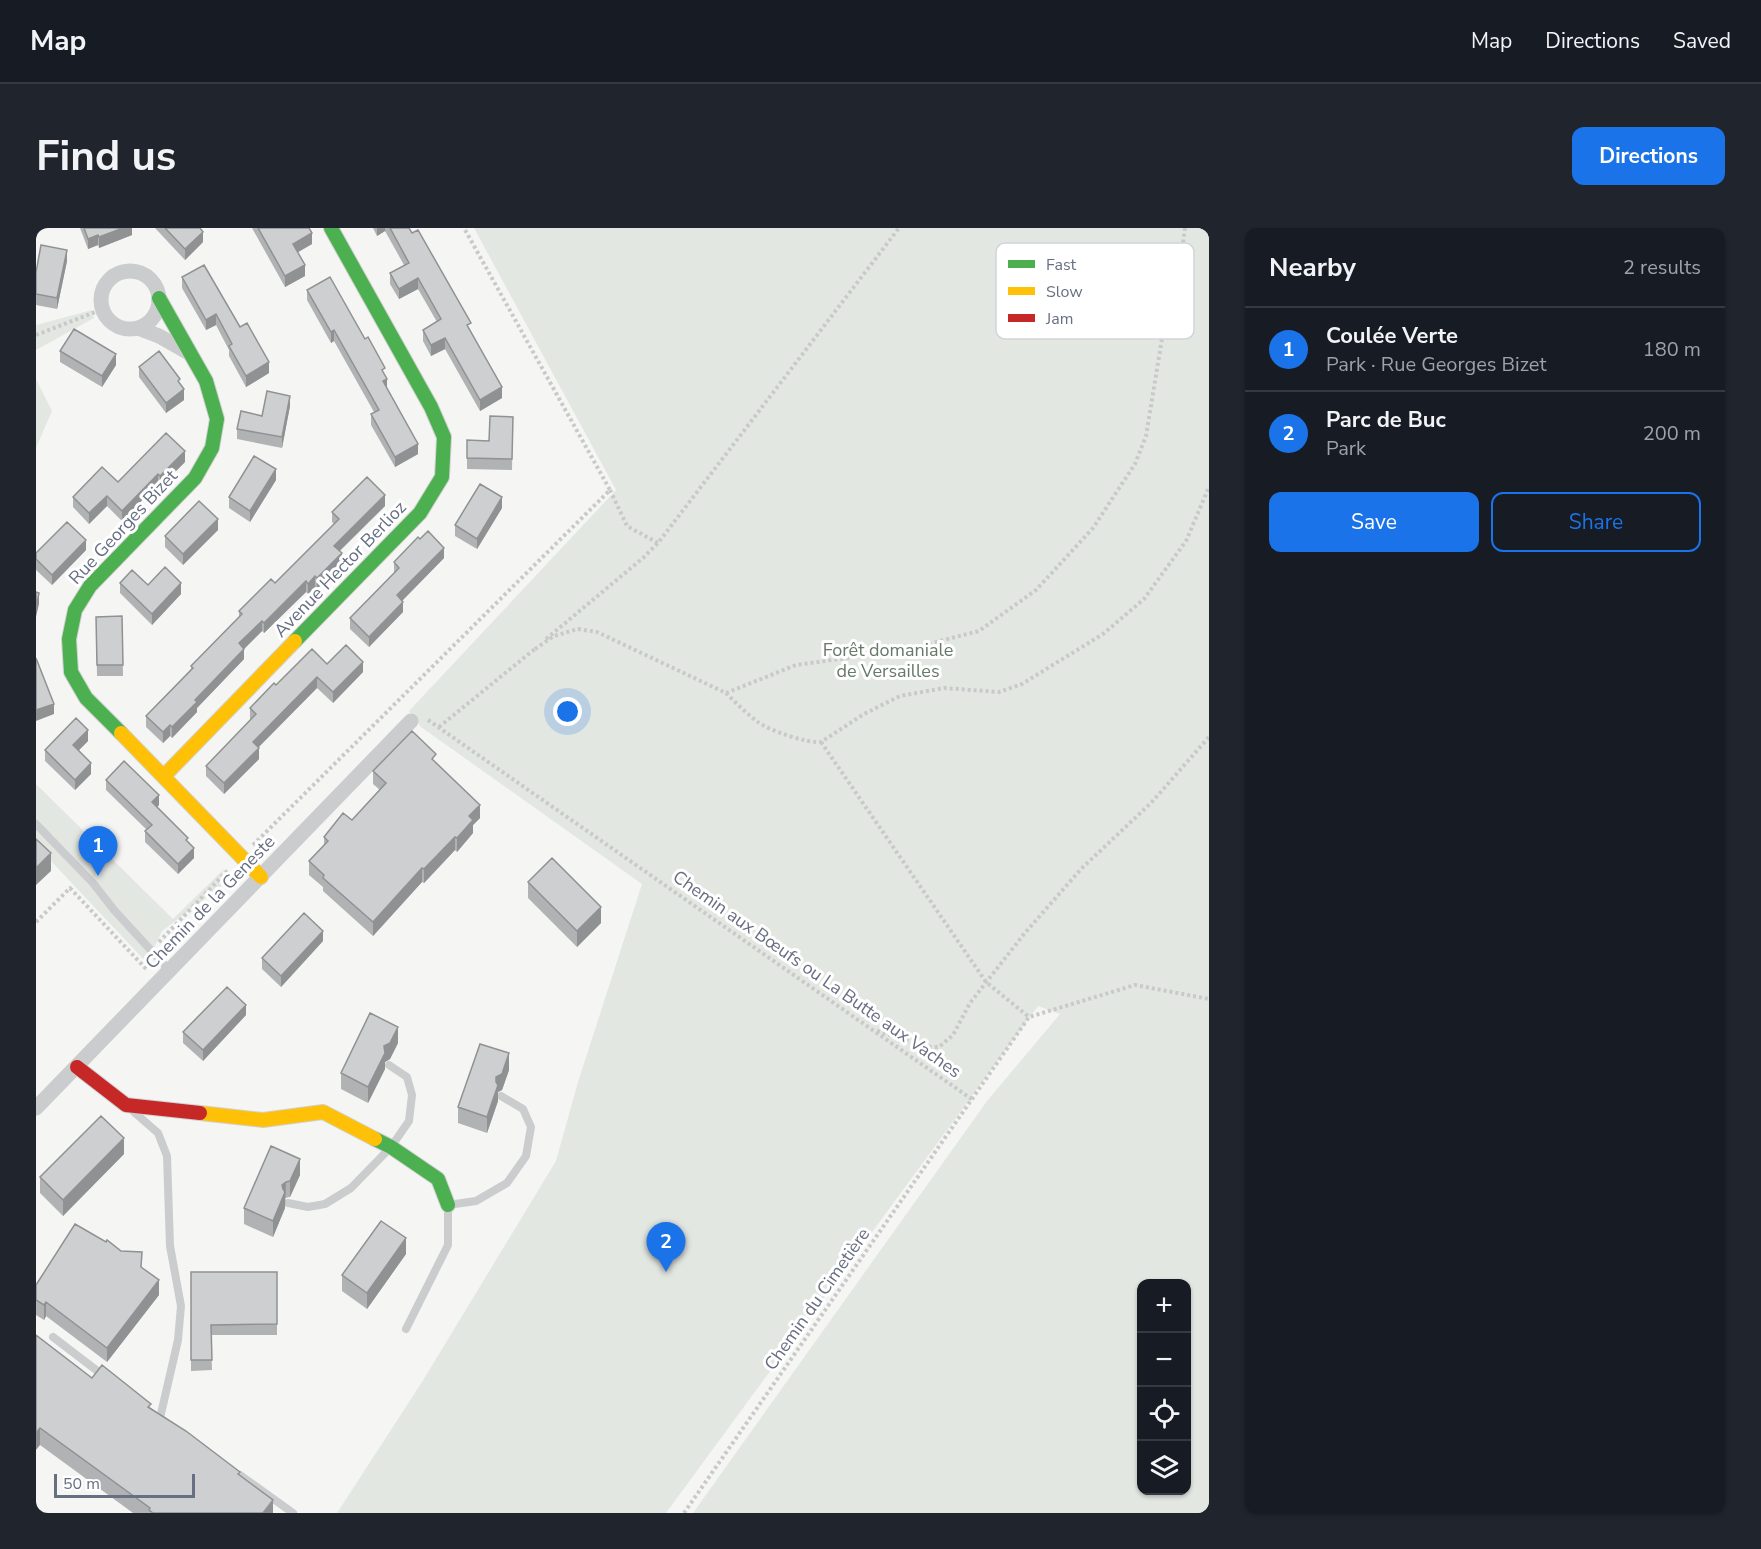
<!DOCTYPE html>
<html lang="en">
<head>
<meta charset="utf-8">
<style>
  :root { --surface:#171b24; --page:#20242c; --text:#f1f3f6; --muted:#9ea1a6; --line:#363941; --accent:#1a73e8 }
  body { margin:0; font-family:"Nunito Sans",sans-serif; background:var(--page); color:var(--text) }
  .controls { position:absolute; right:18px; bottom:18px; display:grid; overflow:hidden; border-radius:12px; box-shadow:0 2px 4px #0004 }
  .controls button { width:54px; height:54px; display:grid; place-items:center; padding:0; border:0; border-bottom:2px solid var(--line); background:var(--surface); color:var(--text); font:30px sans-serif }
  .scale { position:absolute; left:18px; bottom:15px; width:141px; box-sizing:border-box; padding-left:6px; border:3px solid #676f82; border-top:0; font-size:16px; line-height:21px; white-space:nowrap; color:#676f82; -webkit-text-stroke:4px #fff; paint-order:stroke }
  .you { position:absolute; left:532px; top:484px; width:21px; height:21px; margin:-15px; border:4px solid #fff; border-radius:50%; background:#1a73e8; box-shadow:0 0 0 9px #1a73e833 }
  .badge { display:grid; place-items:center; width:39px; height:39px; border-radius:50%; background:var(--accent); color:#fff; font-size:20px; font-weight:700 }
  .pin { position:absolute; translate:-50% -50px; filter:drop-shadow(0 2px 3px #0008) }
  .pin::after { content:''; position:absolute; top:32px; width:21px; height:18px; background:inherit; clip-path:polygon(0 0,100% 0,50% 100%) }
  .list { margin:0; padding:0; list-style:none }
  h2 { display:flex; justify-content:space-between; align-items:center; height:78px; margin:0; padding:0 24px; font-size:26px }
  h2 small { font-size:20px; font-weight:400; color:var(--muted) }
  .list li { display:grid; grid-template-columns:39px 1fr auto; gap:18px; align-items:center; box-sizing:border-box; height:84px; padding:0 24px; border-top:2px solid var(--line) }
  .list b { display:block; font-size:22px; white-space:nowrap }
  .list p { margin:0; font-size:20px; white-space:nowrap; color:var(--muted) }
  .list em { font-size:20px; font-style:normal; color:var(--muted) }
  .actions { display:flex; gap:12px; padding:18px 24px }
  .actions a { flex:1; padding:14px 0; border:2px solid var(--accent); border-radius:12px; text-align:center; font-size:21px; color:var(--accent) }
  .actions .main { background:var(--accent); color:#fff }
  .icon { flex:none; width:33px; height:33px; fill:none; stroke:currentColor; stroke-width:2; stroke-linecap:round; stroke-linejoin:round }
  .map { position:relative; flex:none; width:1173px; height:1285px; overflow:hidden; border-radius:12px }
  header { display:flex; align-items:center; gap:36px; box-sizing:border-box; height:84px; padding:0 30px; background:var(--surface); border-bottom:2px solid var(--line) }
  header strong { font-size:28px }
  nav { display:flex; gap:33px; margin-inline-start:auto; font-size:21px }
  .intro { display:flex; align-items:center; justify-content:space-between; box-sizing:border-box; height:144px; padding:0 36px }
  h1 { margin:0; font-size:42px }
  .button { padding:15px 27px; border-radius:12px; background:var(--accent); color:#fff; font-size:21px; font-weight:700 }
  main { display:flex; gap:36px; padding:0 36px }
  aside { flex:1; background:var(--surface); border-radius:12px; box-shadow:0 2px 4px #0004 }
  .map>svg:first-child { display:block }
  .green { fill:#e3e7e2; fill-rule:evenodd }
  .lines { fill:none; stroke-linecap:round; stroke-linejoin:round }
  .fast-casing { stroke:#d1d1d2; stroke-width:16 }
  .slow-casing { stroke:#d1d1d2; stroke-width:16 }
  .jam-casing { stroke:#d1d1d2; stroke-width:16 }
  .path { stroke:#c9c9ca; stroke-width:4; stroke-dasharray:3 3; stroke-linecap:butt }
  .lane { stroke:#cbccce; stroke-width:8 }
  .street { stroke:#cbccce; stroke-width:15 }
  .fast { stroke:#4caf50; stroke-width:14 }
  .slow { stroke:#ffc107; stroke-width:14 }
  .jam { stroke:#c62828; stroke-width:14 }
  .wall { fill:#b1b2b3 }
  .shaded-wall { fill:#909192 }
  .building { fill:#cecfd0; stroke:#909192; stroke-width:1.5 }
  .labels { text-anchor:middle; stroke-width:6; stroke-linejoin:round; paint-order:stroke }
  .street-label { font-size:18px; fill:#676f82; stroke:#fff }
  .park-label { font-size:18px; fill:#667a67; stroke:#fff }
  .key { fill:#fff; stroke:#d1d4da; stroke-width:1.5 }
  .key-label { font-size:16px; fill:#676f82 }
</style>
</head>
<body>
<header>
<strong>Map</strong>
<nav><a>Map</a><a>Directions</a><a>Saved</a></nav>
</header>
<div class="intro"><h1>Find us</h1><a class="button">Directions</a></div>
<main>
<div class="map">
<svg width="1173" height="1285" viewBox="0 0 1173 1285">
  <rect width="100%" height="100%" fill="#f5f5f4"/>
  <!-- green -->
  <path class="green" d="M438 0H1173V1285H657L951 873 1024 786 1002 778 630 1285H301L386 1154 520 933 542 854 606 656 385 499 373 483 580 262ZM1106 1056H1150V1262H1106Z
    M56 82 58 90 0 122V97Z
    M0 151 16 183 0 220Z
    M0 556 137 691 188 641 183 655 186 658 126 703 111 735 0 617Z"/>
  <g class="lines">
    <defs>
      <path id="fast" d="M259 413 384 285 406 249 408 209 395 179 295 0
        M85 505 50 470 35 444 33 411 39 382 54 358 159 250 176 220 181 191 170 153 123 70
        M339 911 355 919 402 951 412 977"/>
      <path id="slow" d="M85 505 225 649
        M128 548 259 413
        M164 885 227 892 287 884 339 911"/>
      <path id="jam" d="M41 839 90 877 164 885"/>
    </defs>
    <!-- fast casing -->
    <use href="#fast" class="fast-casing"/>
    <!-- slow casing -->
    <use href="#slow" class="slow-casing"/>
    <!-- jam casing -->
    <use href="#jam" class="jam-casing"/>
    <!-- path -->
    <path class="path" d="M0 107 67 81
      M574 262 591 298 622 315
      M510 411 607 330 622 315 863 0
      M499 421 518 408 542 401 561 404 690 465 760 437 869 422 943 403 1000 362 1057 300 1099 236 1110 208 1133 68 1147 16 1149 0
      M690 465C700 475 711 486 722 494 734 503 770 515 785 514L828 486 864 468 908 460 963 464 986 456 1067 406 1108 371 1150 313 1173 259
      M392 492 937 872
      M403 499 500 420
      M785 514 950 754 993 789
      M217 617 574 262 428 0
      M0 694 34 660 112 743
      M123 714 193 641
      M841 803 894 819H903L917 807 934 775 988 706 1045 641 1115 575 1173 509
      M648 1285 993 789 1099 757 1173 771"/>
    <!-- lane -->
    <path class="lane" d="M0 596 57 655 78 682 134 743
      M98 884 122 905 131 928 134 1018 145 1078 142 1112 124 1190 128 1193
      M252 975 272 979 289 976 315 960 355 919 373 893 376 867 371 849 353 837
      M370 1101 412 1017V977L440 973 471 955 490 928 495 899 487 881 465 868
      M17 1109 68 1148
      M204 1247 257 1285"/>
    <!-- street -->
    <path class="street" d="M65 72a29 29 0 1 1 58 0a29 29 0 1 1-58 0Z
      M102 100 123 108 153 125
      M0 880 375 493"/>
    <!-- fast -->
    <use href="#fast" class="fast"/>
    <!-- slow -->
    <use href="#slow" class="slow"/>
    <!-- jam -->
    <use href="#jam" class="jam"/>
  </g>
  <!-- wall -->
  <path class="wall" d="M44 0H96V7L63 20 62 17 52 21Z
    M119 0H164L167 14 149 32Z
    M216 0H273L276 16 262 24 269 48 249 59Z
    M337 0H373L435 103 466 170 444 183 409 121 395 128 387 113V102L401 94 382 61 363 71 354 56V45L368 37 349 3 341 8Z
    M31 33 21 81 0 77V44Z
    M146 49 204 99 233 145 210 159 193 128V122L180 97 170 102 146 60Z
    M271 62 349 147 351 161 382 226 359 239 335 197V186L338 184 298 113 295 115 271 72Z
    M24 123 80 137 66 159 24 134Z
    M103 139 148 172 130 185 103 149Z
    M254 178 246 220 201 211V201L226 188Z
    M477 189 476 242 431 241V212L453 213Z
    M149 234 124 259 122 256 86 293 71 278 53 296 37 279V269Z
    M240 252 214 294 193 280V269Z
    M349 278 304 323 306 336 281 361 279 359 272 366 270 364 228 405 226 403 208 421V431L161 480V484L136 510 134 508 127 515 110 499V488L155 441V438L203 389V383L239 355 298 296 296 294V284Z
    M466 280 441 321 419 308V297Z
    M182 302 147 337 129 319V308Z
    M50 322 16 357 0 342V325Z
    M408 330 366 373 367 384 333 419 314 401V390L358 345V334Z
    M84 355 112 357 145 366 116 397 84 365Z
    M86 388 87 448H61L60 389Z
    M291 436 327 444 297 475 281 460 222 519 223 531 188 566 170 548V538L215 492 214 491V480L240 457Z
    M52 513 43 522 55 546 39 562 9 533V522Z
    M400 534 444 590 437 597V605L421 624 419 622 388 655 386 654 337 708 287 663V659L273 647V633L288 617V609L316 592 344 562 337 556V543Z
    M70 552 123 577 121 579 152 614 158 630 142 646 109 614V603L111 602 70 562Z
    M492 654 565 695 541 719 492 670Z
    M287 713 245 759 226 741V730Z
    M210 787 167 833 147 815V804Z
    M362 815 354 831 349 834V841L332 875 305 861V845Z
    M473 842 466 862 462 864V873L451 905 422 895V879Z
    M235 918 264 947 254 969 249 970V980L237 1009 208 996V980Z
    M88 926 27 988 4 965V949Z
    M370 1026 331 1081 306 1063V1047Z
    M106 1039 123 1067 71 1134 10 1088 8 1092 0 1087V1057Z
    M155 1044H241V1107H175L176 1142 155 1143Z
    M0 1107 56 1150 115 1180 204 1247 237 1285H97L4 1217Z"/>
  <!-- shaded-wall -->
  <path class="shaded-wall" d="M87 0H96V7L63 20V9Z
    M341 0H349V3L341 8Z
    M167 4V14L149 32V21Z
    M276 5V16L257 27V16Z
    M62 7V17L52 21V11Z
    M31 22V33L21 81V70Z
    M269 37V48L249 59V48Z
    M382 50V61L363 71V61Z
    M180 86V97L170 102V92Z
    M298 102V113L295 115V104Z
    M409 110V121L395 128V117Z
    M80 126V137L66 159V148Z
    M233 134V145L210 159V148Z
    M351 151V161L347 153Z
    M466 159V170L444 183V172Z
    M148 161V172L130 185V175Z
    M254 168V178L246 220V209Z
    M382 216V226L359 239V229Z
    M149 223V234L124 259V248Z
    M240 241V252L214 294V283Z
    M122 246V256L86 293V283Z
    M349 267V278L298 328V318Z
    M71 268V278L53 296V285Z
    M466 269V280L441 321V311Z
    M182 291V302L147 337V326Z
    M50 312V322L16 357V347Z
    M408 320V330L361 378V367Z
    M306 325V336L281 361V350Z
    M279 348V359L272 366V356Z
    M270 353V364L228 405V395Z
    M145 355V366L116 397V386Z
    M3 365V376L0 389V379Z
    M367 374V384L333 419V409Z
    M226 393V403L203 426V415Z
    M208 421V431L161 480V484L136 510V499L159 472Z
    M327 434V444L297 475V464Z
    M281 449V460L217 525V514Z
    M18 476V486L0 493V482Z
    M134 497V508L127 515V504Z
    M52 502V513L37 528V517Z
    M223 520V531L188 566V555Z
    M55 535V546L39 562V552Z
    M123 567V577L116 584V574Z
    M444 577V590L437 597V605L421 624V610L433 588Z
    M419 609V622L388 655V641Z
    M158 620V630L142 646V636Z
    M15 625V643L0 657V640Z
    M386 640V654L337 708V694Z
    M565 679V695L541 719V703Z
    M287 703V713L245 759V748Z
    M210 777V787L167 833V822Z
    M362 799V815L354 831 349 834V841L332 875V859L348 818Z
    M473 825V842L466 862 462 864V873L451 905V889L460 849Z
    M88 910V926L27 988V972Z
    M264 931V947L254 969V953Z
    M250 954 249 980 237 1009V993L246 957Z
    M370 1010V1026L331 1081V1065Z
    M123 1052V1067L71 1134V1120Z
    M10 1074V1088L8 1092V1077Z
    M4 1200V1217L0 1222V1205Z
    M237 1272V1285H227Z"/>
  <!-- building -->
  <path class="building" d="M48 0H87L63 9 62 7 52 11Z
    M129 0H164L167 4 149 21Z
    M222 0H273L276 5 257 16 269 37 249 48Z
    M354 0H373L376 5 382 2 435 95 431 97 466 159 444 172 409 110 395 117 387 102 405 91 382 50 363 61 354 45 373 35Z
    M5 17 31 22 21 70 0 66V44Z
    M168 37 204 99 211 95 233 134 210 148 193 118 196 116 180 86 170 92 146 49Z
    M294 49 329 111 332 109 349 140 346 142 351 151 347 153 382 216 359 229 335 186 343 182 298 102 295 104 271 62Z
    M38 101 80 126 66 148 24 123Z
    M123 123 144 151 142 153 148 161 130 175 103 139Z
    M231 163 254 168 246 209 201 201 205 183 226 188Z
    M454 188 477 189 476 231 431 230V212L453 213Z
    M130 205 149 223 124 248 122 246 86 283 71 268 53 285 37 269 66 239 82 254Z
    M218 228 240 241 214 283 193 269Z
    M331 249 349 267 298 318 306 325 281 350 279 348 272 356 270 353 228 395 226 393 203 415 208 421 159 472 161 474 136 499 134 497 127 504 110 488 157 440 155 438 206 386 203 383 235 351 239 355 303 291 296 284Z
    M444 256 466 269 441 311 419 297Z
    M163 273 182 291 147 326 129 308Z
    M31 294 50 312 16 347 0 331V325Z
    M392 303 408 320 361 367 367 374 333 409 314 390 363 340 358 334 382 309 384 311Z
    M129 339 145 355 116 386 84 355 96 342 112 357Z
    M0 364 3 365 0 379Z
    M86 388 87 437H61L60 389Z
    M310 417 327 434 297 464 281 449 217 514 223 520 188 555 170 538 220 486 214 480 238 455 240 457 276 421 291 436Z
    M0 430 18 476 0 482Z
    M40 490 52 502 37 517 55 535 39 552 9 522Z
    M376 503 400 526 396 531 444 577 433 588 437 592 421 610 419 609 388 641 386 640 337 694 287 650 288 647 273 633 292 613 288 609 307 585 316 592 350 555 337 543Z
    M88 533 123 567 116 574 152 610 150 612 158 620 142 636 109 603 116 597 70 552Z
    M0 611 15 625 0 640Z
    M516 630 565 679 541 703 492 654Z
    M268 685 287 703 245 748 226 730Z
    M191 759 210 777 167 822 147 804Z
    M334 785 362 799 354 815 348 818 349 825 332 859 305 845Z
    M444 816 473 825 466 846 460 849V854L462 857 451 889 422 879Z
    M65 888 88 910 27 972 4 949Z
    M235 918 264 931 254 953 250 954 246 957 247 961 249 964 237 993 208 980Z
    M345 993 370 1010 331 1065 306 1047Z
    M39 996 70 1014 71 1012 85 1023 106 1024 105 1039 123 1052 71 1120 10 1074 8 1077 0 1072V1057Z
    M155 1044H241V1096L175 1097 176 1132H155Z
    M0 1107 56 1150 66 1137 115 1176 112 1179 150 1203 204 1244 202 1246 237 1272 227 1285H117L113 1282 114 1280 4 1200 0 1205Z"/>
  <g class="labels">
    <!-- street labels -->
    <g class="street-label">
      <text transform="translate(87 299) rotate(-47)" y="6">Rue Georges Bizet</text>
      <text transform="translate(304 341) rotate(-46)" y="6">Avenue Hector Berlioz</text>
      <text transform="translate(174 674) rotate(-46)" y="6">Chemin de la Geneste</text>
      <text transform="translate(781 746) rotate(35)" y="6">Chemin aux Bœufs ou La Butte aux Vaches</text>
      <text transform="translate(781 1071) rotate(-55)" y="6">Chemin du Cimetière</text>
    </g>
    <!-- park labels -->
    <g class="park-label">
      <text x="852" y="428">Forêt domaniale<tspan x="852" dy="21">de Versailles</tspan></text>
    </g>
  </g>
  <!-- legend -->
  <rect x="960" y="15" width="198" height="96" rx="9" class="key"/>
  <rect x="972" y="32" width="27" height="8" fill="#4caf50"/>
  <rect x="972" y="59" width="27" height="8" fill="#ffc107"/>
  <rect x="972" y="86" width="27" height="8" fill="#c62828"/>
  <g class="key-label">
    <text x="1010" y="42">Fast</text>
    <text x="1010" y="69">Slow</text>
    <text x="1010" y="96">Jam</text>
  </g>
</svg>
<div class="controls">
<button>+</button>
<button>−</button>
<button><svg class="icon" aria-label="locate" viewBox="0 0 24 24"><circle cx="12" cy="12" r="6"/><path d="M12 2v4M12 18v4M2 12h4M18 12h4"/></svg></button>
<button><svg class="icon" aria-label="layers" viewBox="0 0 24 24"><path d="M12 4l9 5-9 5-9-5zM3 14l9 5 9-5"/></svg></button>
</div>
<div class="scale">50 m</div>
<div class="you"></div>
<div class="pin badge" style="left:62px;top:648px">1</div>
<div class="pin badge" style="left:630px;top:1044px">2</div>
</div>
<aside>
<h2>Nearby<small>2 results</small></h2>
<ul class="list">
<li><span class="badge">1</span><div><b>Coulée Verte</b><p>Park · Rue Georges Bizet</p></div><em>180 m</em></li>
<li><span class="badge">2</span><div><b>Parc de Buc</b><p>Park</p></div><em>200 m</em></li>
</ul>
<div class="actions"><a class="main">Save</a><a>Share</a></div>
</aside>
</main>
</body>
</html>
